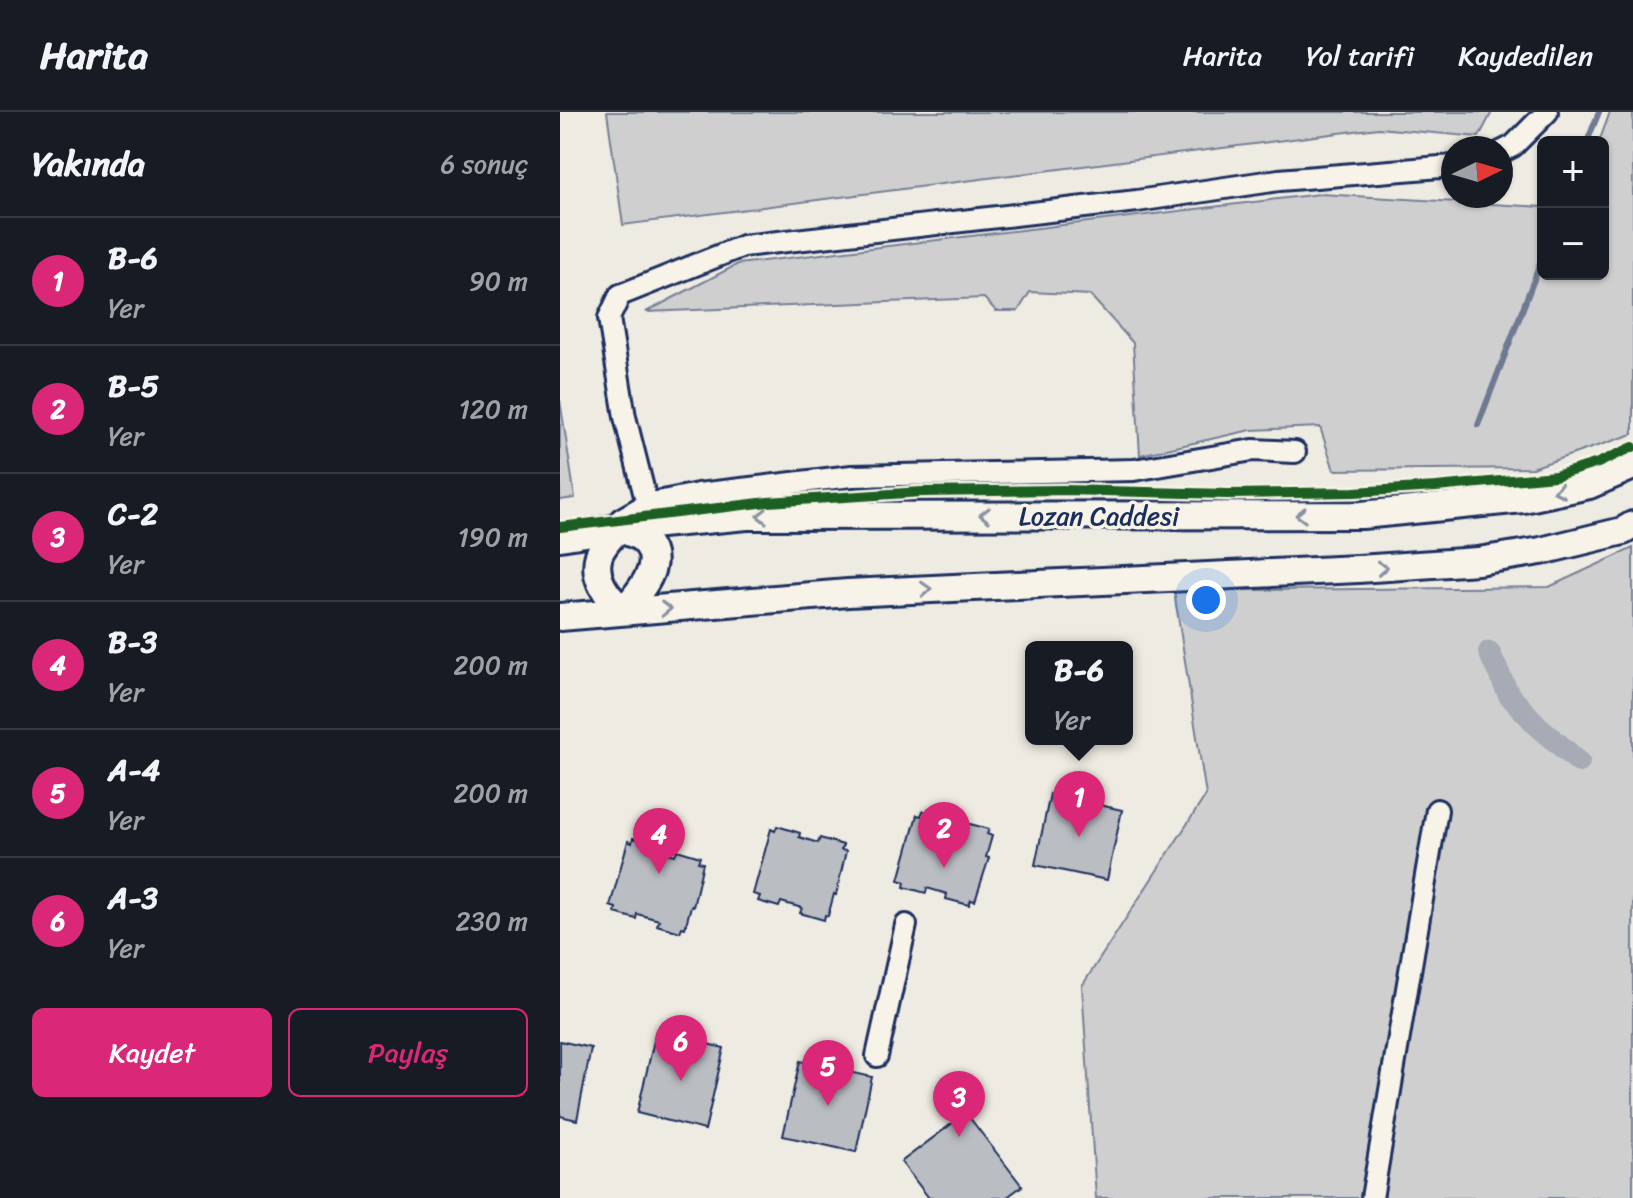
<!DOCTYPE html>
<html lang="tr">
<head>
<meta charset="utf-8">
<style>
  :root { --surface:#171b24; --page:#20242c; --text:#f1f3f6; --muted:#9ea1a6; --line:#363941; --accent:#db2777 }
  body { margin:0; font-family:Sriracha,sans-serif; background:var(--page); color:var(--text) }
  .controls { position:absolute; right:24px; top:24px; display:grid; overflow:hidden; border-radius:12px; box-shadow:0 2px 6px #0004 }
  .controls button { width:72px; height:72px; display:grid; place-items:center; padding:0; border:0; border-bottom:2px solid var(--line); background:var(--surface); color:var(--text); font:40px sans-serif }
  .compass { position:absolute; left:881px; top:24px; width:72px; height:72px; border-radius:50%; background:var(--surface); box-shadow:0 2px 6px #0004; rotate:85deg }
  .you { position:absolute; left:646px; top:488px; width:28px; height:28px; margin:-20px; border:6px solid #fff; border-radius:50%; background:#1a73e8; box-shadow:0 0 0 12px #1a73e833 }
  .badge { display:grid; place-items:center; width:52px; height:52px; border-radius:50%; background:var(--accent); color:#fff; font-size:26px; font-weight:700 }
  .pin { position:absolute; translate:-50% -66px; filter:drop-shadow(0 2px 4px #0008) }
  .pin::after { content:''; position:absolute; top:42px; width:28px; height:24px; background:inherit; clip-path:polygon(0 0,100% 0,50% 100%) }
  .popup { position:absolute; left:465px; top:529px; width:108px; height:104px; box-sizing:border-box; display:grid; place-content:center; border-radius:12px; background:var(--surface); filter:drop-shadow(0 2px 6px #0005); font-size:26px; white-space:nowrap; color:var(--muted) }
  .popup b { font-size:30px; color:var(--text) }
  .popup::after { content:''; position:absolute; left:50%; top:100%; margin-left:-16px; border:16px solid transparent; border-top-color:var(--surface) }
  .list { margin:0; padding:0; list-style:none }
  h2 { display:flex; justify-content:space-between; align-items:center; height:104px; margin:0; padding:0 32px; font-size:34px }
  h2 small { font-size:26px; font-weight:400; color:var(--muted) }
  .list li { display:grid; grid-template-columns:52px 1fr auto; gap:24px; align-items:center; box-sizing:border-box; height:128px; padding:0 32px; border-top:2px solid var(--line) }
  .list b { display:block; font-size:30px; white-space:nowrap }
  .list p { margin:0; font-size:26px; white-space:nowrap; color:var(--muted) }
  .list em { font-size:26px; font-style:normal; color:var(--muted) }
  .actions { display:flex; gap:16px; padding:24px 32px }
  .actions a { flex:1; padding:18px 0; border:2px solid var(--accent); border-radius:12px; text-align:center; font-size:28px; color:var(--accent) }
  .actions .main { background:var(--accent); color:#fff }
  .map { position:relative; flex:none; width:1073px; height:1086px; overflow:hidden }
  header { display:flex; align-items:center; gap:48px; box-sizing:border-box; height:112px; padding:0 40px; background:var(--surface); border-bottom:2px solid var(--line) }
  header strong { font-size:38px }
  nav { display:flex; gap:44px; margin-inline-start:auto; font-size:28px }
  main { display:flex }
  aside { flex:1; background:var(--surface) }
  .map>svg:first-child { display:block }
  .green { fill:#cfcfcf; stroke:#757f96; stroke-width:2 }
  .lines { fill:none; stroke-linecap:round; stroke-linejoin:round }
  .stream { stroke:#6e7992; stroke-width:6 }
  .canal { stroke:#a6abb5; stroke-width:22 }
  .building { fill:#babdc2; stroke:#1b2f5e; stroke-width:2 }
  .minor-casing { stroke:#1b2f5e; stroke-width:26 }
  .major-casing { stroke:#1b2f5e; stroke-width:32 }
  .minor { stroke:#f7f3e8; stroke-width:20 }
  .major { stroke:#f7f3e8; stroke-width:26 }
  .cycleway-casing { stroke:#f7f3e8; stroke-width:15 }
  .cycleway { stroke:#1b5e20; stroke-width:10 }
  .oneway { stroke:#8991a3 }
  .labels { text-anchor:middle; stroke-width:7; stroke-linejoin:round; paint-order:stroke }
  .street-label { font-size:26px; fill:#1b2f5e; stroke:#f7f3e8 }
</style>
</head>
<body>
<header>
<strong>Harita</strong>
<nav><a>Harita</a><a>Yol tarifi</a><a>Kaydedilen</a></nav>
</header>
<main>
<aside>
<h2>Yakında<small>6 sonuç</small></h2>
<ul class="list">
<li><span class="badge">1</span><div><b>B-6</b><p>Yer</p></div><em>90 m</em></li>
<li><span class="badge">2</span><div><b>B-5</b><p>Yer</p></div><em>120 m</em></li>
<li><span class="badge">3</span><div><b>C-2</b><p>Yer</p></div><em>190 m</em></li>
<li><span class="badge">4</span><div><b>B-3</b><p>Yer</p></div><em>200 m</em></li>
<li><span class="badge">5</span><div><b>A-4</b><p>Yer</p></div><em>200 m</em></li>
<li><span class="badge">6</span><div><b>A-3</b><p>Yer</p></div><em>230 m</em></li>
</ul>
<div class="actions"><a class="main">Kaydet</a><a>Paylaş</a></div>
</aside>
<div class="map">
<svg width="1073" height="1086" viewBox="0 0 1073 1086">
  <rect width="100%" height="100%" fill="#eeebe2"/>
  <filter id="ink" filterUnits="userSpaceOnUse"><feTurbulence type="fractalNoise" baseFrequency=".0125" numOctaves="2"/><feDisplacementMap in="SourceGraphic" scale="16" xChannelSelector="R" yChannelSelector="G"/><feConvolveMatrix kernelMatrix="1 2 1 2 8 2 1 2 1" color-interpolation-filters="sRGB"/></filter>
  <g filter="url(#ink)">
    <!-- green -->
    <path class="green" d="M47 0H932L919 25 818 16 63 113Z
      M1050 0H1073V322L972 356 774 358 760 315 691 318 580 343 573 231 530 183 470 180 458 199H436L424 186 86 200 178 152 760 82 983 95V162H1043V30H1039Z
      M0 288 15 386 0 388Z
      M1073 436V1086H536L522 874 646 683 614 479 989 475Z"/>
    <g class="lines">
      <!-- stream -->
      <path class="stream" d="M1027 30 1039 0
        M918 313 983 144"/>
      <!-- canal -->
      <path class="canal" d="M929 540 949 583 977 613 1019 650"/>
    </g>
    <!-- building -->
    <path class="building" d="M490 682 562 698 547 768 475 753Z
      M363 699 385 705 384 710 404 716 406 711 429 717 427 722 432 724 426 745 429 746 415 789 411 788 409 793 386 787 387 782 367 776 366 781 344 775 345 770 339 768 357 703 361 704Z
      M217 714 240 721 239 725 258 731 260 726 283 733 281 738 286 739 276 783 274 782 268 804 265 803 264 808 240 801 242 796 221 790 219 795 198 789 200 784 193 782 211 717 215 719Z
      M73 726 96 733 95 737 115 743 117 738 140 745 138 750 143 751 133 795 131 794 125 816 122 815 120 820 97 813 99 808 77 802 76 807 55 801 56 796 50 794 68 729 72 731Z
      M96 920 164 936 145 1018 77 1001Z
      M0 929 31 936 17 1008 0 1004Z
      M240 949 312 965 296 1040 223 1024Z
      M406 1001 462 1074 446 1086H369L341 1050Z"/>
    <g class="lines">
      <defs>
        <path id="minor" d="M941 40 953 34 987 0
          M87 392 65 305 49 206 60 183 183 134 577 89 719 68 893 54
          M58 416 61 407 87 392 138 382 292 364 574 358 693 338 735 340
          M317 944 346 813
          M812 1086 877 698"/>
        <path id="major" d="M58 416C64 419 76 422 81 426 109 449 80 479 64 498 47 486 32 465 39 443 42 434 52 424 58 416Z
          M0 425 58 416 187 404 802 403 963 387 1029 373 1073 354
          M0 505 288 481 798 457 918 449 981 439 1063 419 1073 413"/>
      </defs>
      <!-- minor casing -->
      <use href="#minor" class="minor-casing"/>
      <!-- major casing -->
      <use href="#major" class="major-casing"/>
      <!-- minor -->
      <use href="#minor" class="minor"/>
      <!-- major -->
      <use href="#major" class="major"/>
      <defs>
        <path id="cycleway" d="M0 415 208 390 362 380 503 378 668 382 794 380 876 375 995 364 1038 351 1073 335"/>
      </defs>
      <!-- cycleway casing -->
      <use href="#cycleway" class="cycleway-casing"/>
      <!-- cycleway -->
      <use href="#cycleway" class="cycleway"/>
    </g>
    <!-- one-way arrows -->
    <defs><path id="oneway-chevron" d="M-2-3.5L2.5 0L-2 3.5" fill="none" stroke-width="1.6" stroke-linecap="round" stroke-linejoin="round" transform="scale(2)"/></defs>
    <g class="oneway">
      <use href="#oneway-chevron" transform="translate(999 379) rotate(168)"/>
      <use href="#oneway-chevron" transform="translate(425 403) rotate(-179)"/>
      <use href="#oneway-chevron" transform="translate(741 403) rotate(179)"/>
      <use href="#oneway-chevron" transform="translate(202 404) rotate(180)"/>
      <use href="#oneway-chevron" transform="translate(822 456) rotate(-4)"/>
      <use href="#oneway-chevron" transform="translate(366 477) rotate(-3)"/>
      <use href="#oneway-chevron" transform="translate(106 497) rotate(-2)"/>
    </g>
  </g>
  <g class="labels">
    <!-- street labels -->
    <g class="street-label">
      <text x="539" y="413">Lozan Caddesi</text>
    </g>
  </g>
</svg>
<div class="controls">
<button>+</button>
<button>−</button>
</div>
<svg class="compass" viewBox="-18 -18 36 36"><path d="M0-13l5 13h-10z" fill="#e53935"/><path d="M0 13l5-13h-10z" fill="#9ea1a6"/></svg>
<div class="you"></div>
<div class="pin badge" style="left:519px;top:725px">1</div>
<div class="popup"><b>B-6</b>Yer</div>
<div class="pin badge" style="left:384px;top:756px">2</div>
<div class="pin badge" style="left:399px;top:1025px">3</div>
<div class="pin badge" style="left:99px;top:762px">4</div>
<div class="pin badge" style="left:268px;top:994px">5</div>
<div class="pin badge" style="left:121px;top:969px">6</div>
</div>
</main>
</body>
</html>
